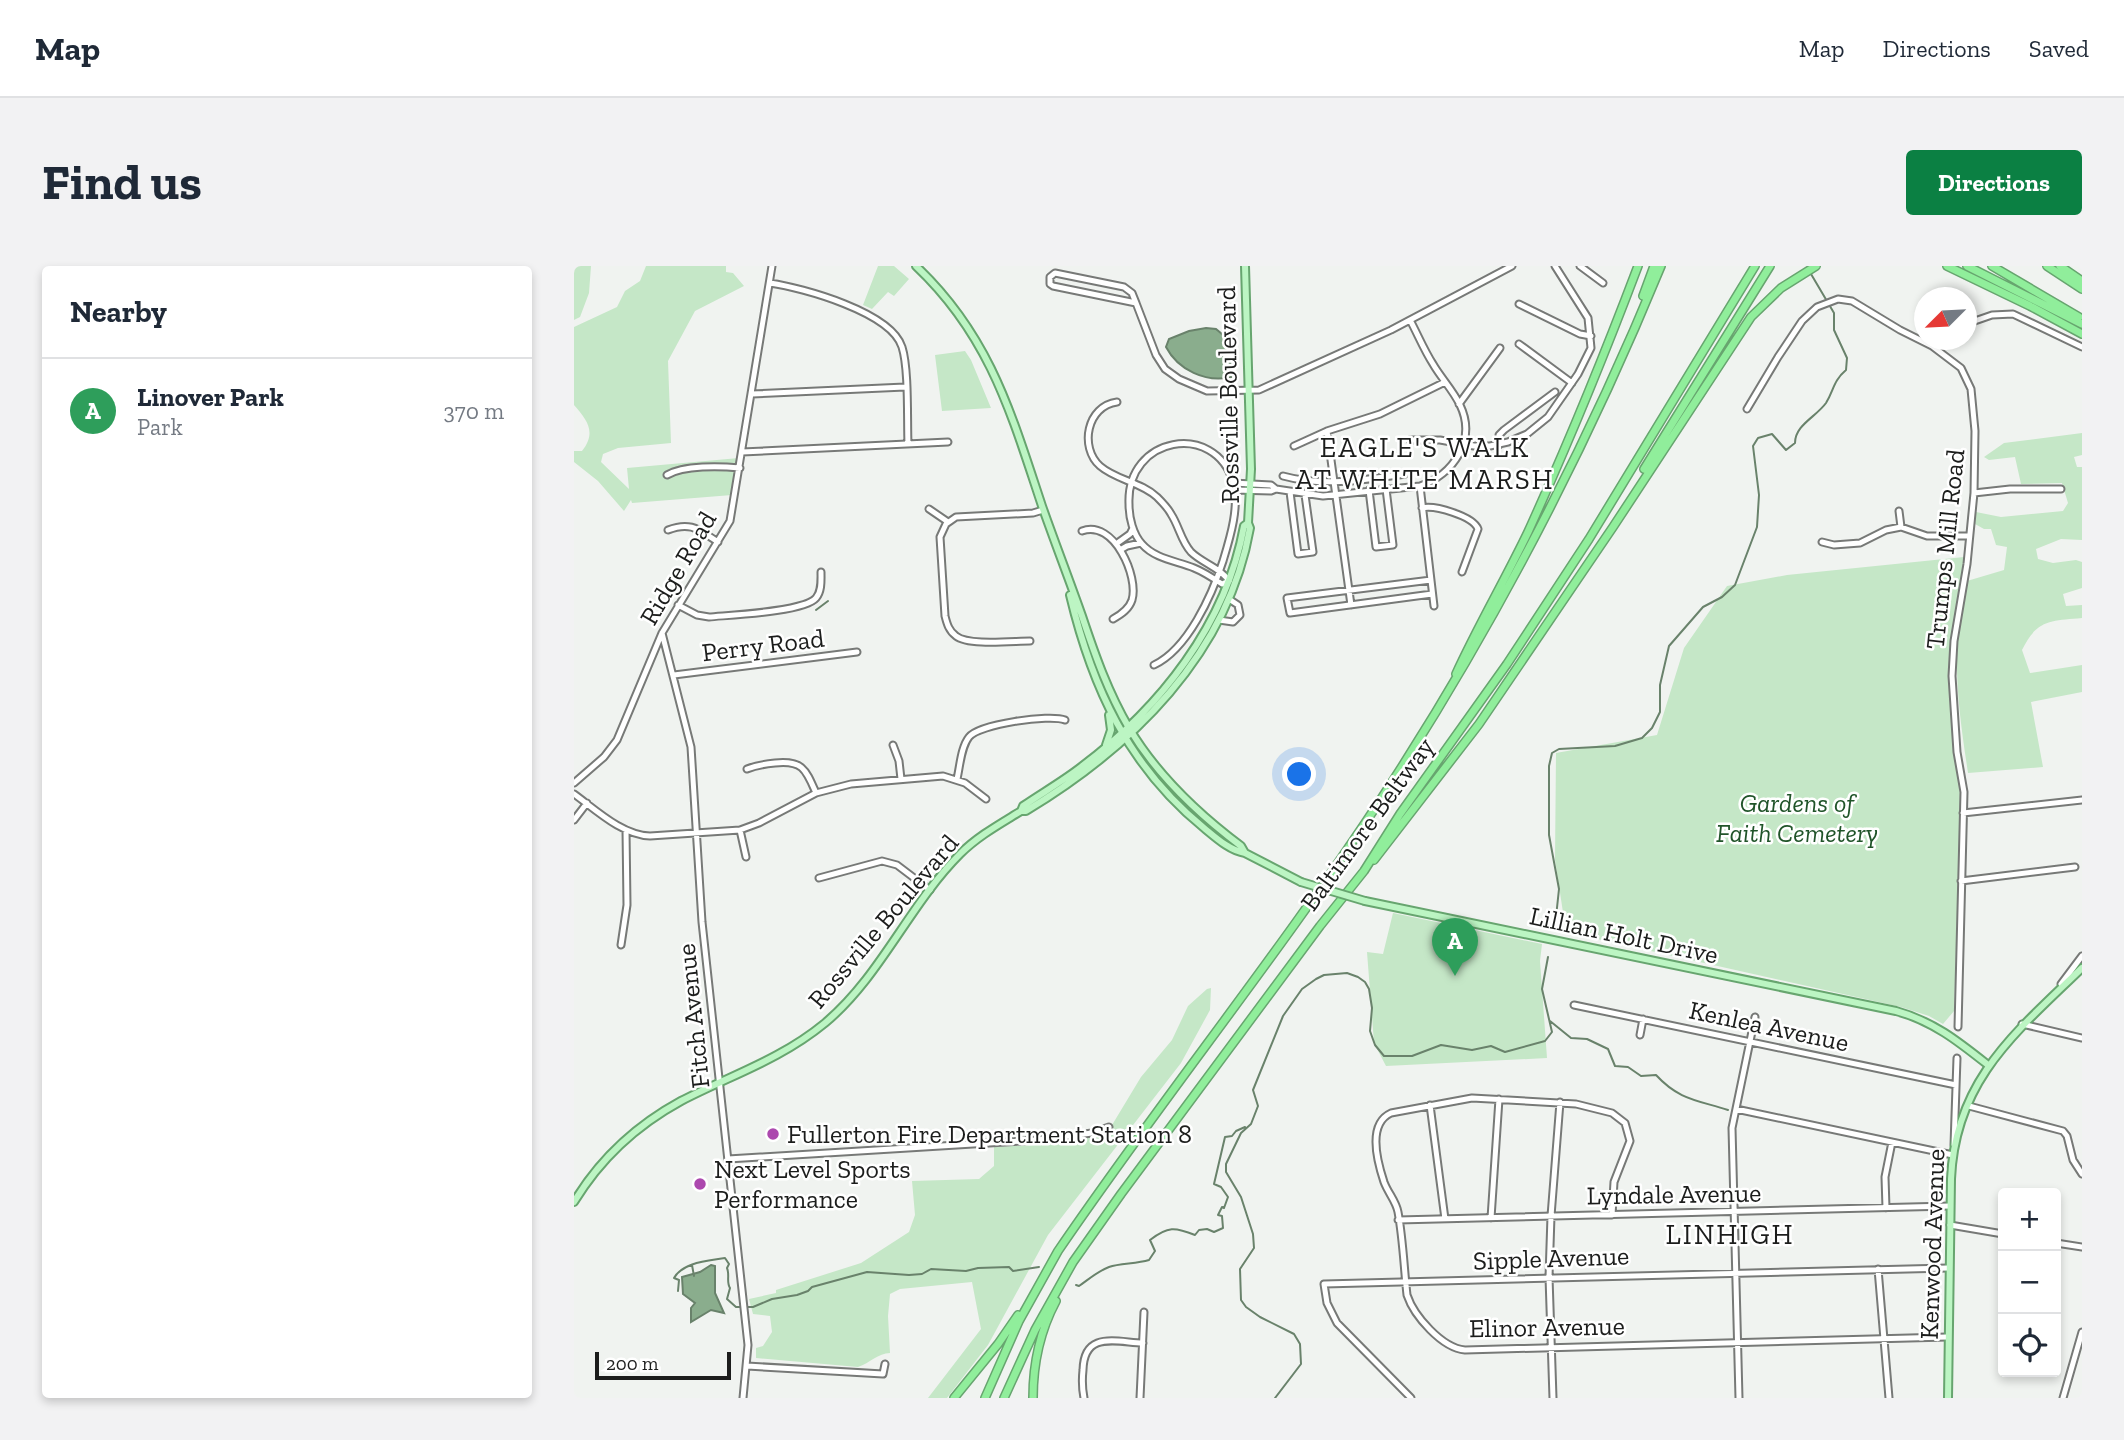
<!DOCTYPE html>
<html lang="en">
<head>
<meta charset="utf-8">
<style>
  :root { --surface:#fff; --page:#f2f2f3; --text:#1f2937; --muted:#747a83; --line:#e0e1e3; --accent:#0b8043 }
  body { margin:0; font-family:"Zilla Slab",serif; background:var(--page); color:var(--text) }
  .controls { position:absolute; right:21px; bottom:21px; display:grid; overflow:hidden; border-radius:7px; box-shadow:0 4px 10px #0003 }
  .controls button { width:63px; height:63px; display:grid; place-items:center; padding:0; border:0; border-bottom:2px solid var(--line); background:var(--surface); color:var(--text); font:35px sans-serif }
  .compass { position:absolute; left:1340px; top:21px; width:63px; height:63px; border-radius:50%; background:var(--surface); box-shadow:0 4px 10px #0003; rotate:246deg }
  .scale { position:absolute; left:21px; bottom:18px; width:136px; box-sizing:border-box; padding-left:7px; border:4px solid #1c1d1c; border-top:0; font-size:19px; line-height:24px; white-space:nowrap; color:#1c1d1c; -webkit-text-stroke:5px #fff; paint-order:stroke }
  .you { position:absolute; left:726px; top:509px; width:24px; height:24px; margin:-18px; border:5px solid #fff; border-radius:50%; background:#1a73e8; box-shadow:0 0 0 10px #1a73e833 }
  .badge { display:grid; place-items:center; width:46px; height:46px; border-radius:50%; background:var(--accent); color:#fff; font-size:23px; font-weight:700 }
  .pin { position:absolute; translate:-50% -58px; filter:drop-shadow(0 2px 4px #0008) }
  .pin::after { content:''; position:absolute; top:37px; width:24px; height:21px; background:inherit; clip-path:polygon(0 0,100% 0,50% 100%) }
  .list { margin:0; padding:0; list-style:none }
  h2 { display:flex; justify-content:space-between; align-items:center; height:91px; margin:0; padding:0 28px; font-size:30px }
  h2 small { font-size:23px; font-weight:400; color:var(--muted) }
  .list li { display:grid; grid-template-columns:46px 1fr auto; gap:21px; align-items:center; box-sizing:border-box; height:105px; padding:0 28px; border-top:2px solid var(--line) }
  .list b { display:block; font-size:26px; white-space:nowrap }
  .list p { margin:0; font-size:23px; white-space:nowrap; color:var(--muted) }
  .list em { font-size:23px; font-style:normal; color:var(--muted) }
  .icon { flex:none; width:38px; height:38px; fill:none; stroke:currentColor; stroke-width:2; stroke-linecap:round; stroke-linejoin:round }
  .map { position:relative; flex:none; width:1508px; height:1132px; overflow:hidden; border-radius:7px }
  header { display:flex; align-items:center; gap:42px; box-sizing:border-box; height:98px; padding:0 35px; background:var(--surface); border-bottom:2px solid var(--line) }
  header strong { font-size:33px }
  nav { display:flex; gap:38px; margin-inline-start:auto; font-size:24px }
  .intro { display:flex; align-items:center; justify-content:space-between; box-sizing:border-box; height:168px; padding:0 42px }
  h1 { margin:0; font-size:49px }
  .button { padding:18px 32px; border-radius:7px; background:var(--accent); color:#fff; font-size:24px; font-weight:700 }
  main { display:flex; gap:42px; padding:0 42px }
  aside { flex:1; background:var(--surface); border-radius:7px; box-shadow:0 4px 10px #0003 }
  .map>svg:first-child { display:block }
  .green { fill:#c5e7c7 }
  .water { fill:#8aad8d; stroke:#69826b; stroke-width:2 }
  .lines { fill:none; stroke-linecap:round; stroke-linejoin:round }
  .stream { stroke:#69826b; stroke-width:2 }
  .minor-casing { stroke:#777977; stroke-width:9 }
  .major-casing { stroke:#67a56f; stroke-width:10 }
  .highway-casing { stroke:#67a56f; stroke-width:10 }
  .minor { stroke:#fff; stroke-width:5 }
  .major { stroke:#bcf5c3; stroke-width:6 }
  .highway { stroke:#90ee9b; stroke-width:7 }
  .major-bridge-casing { stroke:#67a56f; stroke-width:10; stroke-linecap:butt }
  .major-bridge { stroke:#bcf5c3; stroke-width:6 }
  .poi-dot { fill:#ac48ae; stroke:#fff; stroke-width:2.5 }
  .labels { text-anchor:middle; stroke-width:5; stroke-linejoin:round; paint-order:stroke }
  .street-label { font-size:26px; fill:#1c1d1c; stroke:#fff }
  .park-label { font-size:26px; font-style:italic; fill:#205429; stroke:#fff }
  .poi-label { font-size:26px; fill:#1c1d1c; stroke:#fff; text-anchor:start }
  .neighbourhood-label { font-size:28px; letter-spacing:2px; fill:#1c1d1c; stroke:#fff }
</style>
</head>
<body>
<header>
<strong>Map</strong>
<nav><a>Map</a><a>Directions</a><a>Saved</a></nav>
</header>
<div class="intro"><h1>Find us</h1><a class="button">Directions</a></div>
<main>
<aside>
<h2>Nearby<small></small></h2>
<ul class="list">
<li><span class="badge" style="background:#2e9e5b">A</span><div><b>Linover Park</b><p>Park</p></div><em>370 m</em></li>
</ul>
</aside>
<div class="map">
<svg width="1508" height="1132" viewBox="0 0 1508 1132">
  <rect width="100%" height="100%" fill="#f0f3f0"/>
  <!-- green -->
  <path class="green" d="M0 0H17L15 27 6 51 0 54Z
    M72 0H152V6L159 7 170 20 121 45 94 95 97 177 44 182 29 188 27 196 55 223 53 202 165 192 158 229 58 237 57 234 50 245 24 215 0 196V185H8C23 166 13 154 0 139V61L43 41 51 25 66 15Z
    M304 0H320L335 13 320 30 314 26 298 43 289 39Z
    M391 85 397 94 417 142 368 145 361 89Z
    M1508 167V189L1500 191 1503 201H1508V274L1487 273 1462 283 1464 293 1479 297 1502 294 1508 296V322L1489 328 1492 340 1508 339V352C1477 355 1463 353 1448 384L1456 407 1508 399V426L1457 436 1469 501 1394 507C1388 467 1382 427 1383 386 1384 362 1389 338 1393 315L1430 304 1433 281 1422 279 1417 263H1410L1401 258 1402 246 1427 251 1489 245 1494 237 1488 217 1447 218 1441 191 1415 194 1410 191 1430 177Z
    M1390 291 1375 397 1377 447 1387 526 1380 745 1369 758 1355 750 1327 741 992 666 981 594 982 487 1083 469 1110 382 1153 320 1213 309Z
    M819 647 968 678 966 695 973 792 812 800 800 777 793 686 809 688Z
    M637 722 636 744 607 797 474 969 414 1079 373 1132H354L407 1063 398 1016 326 1023 316 1028 314 1050 316 1087C304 1087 296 1097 284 1101L182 1092V1082L189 1080 198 1066 196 1050 179 1048 175 1033 202 1027V1024L287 997 335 966 341 949 338 915 405 913 420 900V881L461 879 535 864 567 811 598 774 614 740 633 723Z"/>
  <!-- water -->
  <path class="water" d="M632 62 642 63 655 74 657 111C632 117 604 104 592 81L595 73 615 65Z
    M137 999 141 1000V1027L150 1047 137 1044 117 1056V1042L121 1037 109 1028 108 1011 126 1006Z"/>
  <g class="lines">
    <!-- stream -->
    <path class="stream" d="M242 344 254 335
      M982 651 985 623 975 569V500L978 487 985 483 1041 480 1068 472 1078 462 1086 446V419L1095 380 1129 341 1148 331 1161 319 1183 261 1185 229 1179 180 1184 172 1198 168 1212 184 1221 177C1221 159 1242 151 1252 137 1260 124 1259 115 1272 104L1273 92 1260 64V47L1237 8
      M976 755 997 772 1013 773 1034 783 1041 800 1054 801 1067 810 1082 809C1105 834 1123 834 1154 844
      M118 999 120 1010
      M502 1019 505 1020C515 1013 524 1005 535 1001 546 997 562 998 575 994L581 985 576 974C594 960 601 961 621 969L625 964 633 963 640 966 649 962 648 950 644 949 648 941 650 942 654 931 647 921 640 918 651 871 658 870 662 865 671 861
      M104 1025 105 1014 100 1012C109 996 134 995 151 992L155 998 153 1002C156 1009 152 1016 156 1022L153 1033 162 1041H179L198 1033 223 1029 234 1025 238 1021 293 1006 335 1009 348 1008 357 1003 392 1005 404 1002 435 1001 439 1005 465 1001
      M701 1132 727 1098 726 1078 720 1068 686 1051 672 1041 667 1034 666 1003 680 982 679 968 667 931 652 906V898L667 867 677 858 684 840 679 824 709 750 728 723 742 713 750 709 773 707 784 711 791 716 795 723 798 742 796 765 801 779 810 790H838L867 779 898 784 917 780 931 786 971 775 978 766 968 723 974 691"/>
    <defs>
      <path id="minor" d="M1006 0 1029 17
        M481 7 550 21 558 27 562 37 479 20 476 18V11Z
        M196 17C229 22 317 46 328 81 335 103 333 153 334 178
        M562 37 582 89 591 103 605 113 633 125 685 124 817 64 938 0
        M945 38 1006 68 1017 70
        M1392 58 1418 49 1439 48 1508 81
        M945 78 998 117
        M178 128 331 121
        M543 136C513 140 505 181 526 200 542 214 567 216 583 231 588 236 594 242 597 248 605 260 607 275 617 286 628 297 647 302 655 315
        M885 138 926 82
        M1173 143 1204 91 1228 55 1243 41 1264 33 1278 35 1326 64 1358 80 1387 102 1397 123 1401 165 1400 227 1393 298 1380 375 1378 410 1383 486 1390 526 1384 761
        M753 165 777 339
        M836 174H866L900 180H916L934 176 953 168 974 151 1004 108 1017 82 1014 52 981 0
        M925 179V169L930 164 981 126
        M720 180 753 165 806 148 871 116
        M168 186 374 176
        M93 209C110 199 146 200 166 202
        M709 210C749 221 790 214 831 208
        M659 217 697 219 702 223 749 230 846 220C879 209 903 174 886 139 879 124 867 112 859 98 850 84 844 69 836 54
        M846 220 860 340
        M660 224 697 225 702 223
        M795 224 802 281 819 279 812 223
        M716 226 724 288 739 286 731 229
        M1400 227 1436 223H1487
        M848 242C861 239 899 250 904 263L888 306
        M355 243 374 256
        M1325 245 1327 261
        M94 264C117 255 125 264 144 276
        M508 265C540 253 565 311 558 334 555 343 548 348 539 353
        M1248 276 1260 279 1286 277 1312 264 1327 261 1353 270H1395
        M542 278 556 268 559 262
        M546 284 553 280 567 277
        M857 314 713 332 716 347 858 328
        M104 339 123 349 135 351C155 349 230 346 242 332 248 325 247 314 247 306
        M645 354 659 356 666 349 664 339 655 333
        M88 367 117 481 128 656 174 1079 169 1132
        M456 375C439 375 394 380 382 370 375 365 373 358 371 350L366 271 372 258 382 251 459 247 469 244
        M580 399C614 383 638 329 649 295 656 272 666 240 659 216 641 155 552 170 555 238 555 252 559 268 568 278 581 293 603 295 620 302 630 306 639 312 648 318L655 315
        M100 409 283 386
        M319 479 325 495 327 513
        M173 503C183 499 191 498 201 497 229 494 232 504 242 527
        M383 513C386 500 387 481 395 471 405 458 476 448 491 454
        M0 517 30 491 43 474 88 367 156 255 198 0
        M0 528C22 544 48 569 76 570L166 564 185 557 242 527 277 518 369 510 391 517 412 533
        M1389 547 1508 534
        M0 554 13 537
        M166 564 172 591
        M245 612 308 595 323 599 356 624
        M1387 615 1501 601
        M47 679 53 639 52 564
        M1487 718 1508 690
        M1000 739 1382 819
        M1448 758 1508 772
        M1066 769 1069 753
        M856 839 871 953
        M1395 840 1489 865 1493 870 1499 894 1508 908
        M1162 843 1379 889
        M1380 879 1383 792
        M154 893 464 874 518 867 535 861
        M1312 942 1311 911 1318 876
        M1038 949 1040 916 1056 875 1051 857 1038 847 1002 838 898 832 817 847C793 858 803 895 810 916 814 927 822 935 824 946 829 973 830 1002 833 1029 840 1050 868 1082 891 1084L1373 1071
        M917 952 925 833
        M824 954 1376 940
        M1376 959 1429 968
        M1482 977 1508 981
        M1304 1003 1315 1132
        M173 1100 309 1108 311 1098
        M510 1132C508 1122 508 1113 509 1104 510 1065 541 1076 569 1077
        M566 1132 570 1046
        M837 1132 763 1057 753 1037 750 1018 1374 1002
        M979 1132 975 1011 977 950 986 836
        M1165 1132 1158 862 1181 751
        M1489 1132 1508 1066"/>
      <path id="major" d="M342 0C416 70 437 147 468 240 481 277 495 313 508 350 521 389 534 426 555 462 583 509 623 547 667 580L671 587
        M496 329C518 421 554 500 630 562 641 571 656 585 671 587L727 616
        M532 479 537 464 535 449
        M447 545H452C558 481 654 388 676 262L674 257 677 203 671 0
        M791 635 1322 745C1359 755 1385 776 1414 799
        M0 936C26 893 63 859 107 835 157 809 206 794 251 757 307 710 335 639 386 588 404 570 426 558 447 545L449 540C468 527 489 515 507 501 586 442 652 359 670 260L674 257
        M1374 1132 1377 913C1381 814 1442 766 1508 702"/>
      <path id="highway" d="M1373 0 1456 40 1508 68
        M1393 0 1508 58
        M1418 0 1505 51
        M1473 0 1508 23
        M1486 0 1508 15
        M1069 30 1080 0
        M1070 203 1196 0
        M882 408C904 360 931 314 954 266 994 178 1030 90 1064 0
        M800 594 905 458 1039 261 1177 51 1207 22 1242 0
        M380 1132 424 1078 444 1049
        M411 1132 445 1055 484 985C589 831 707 686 809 530 918 363 1011 185 1087 0
        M430 1132 461 1064 499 996 547 928 746 660 790 605 826 548 933 398 1015 273 1181 0
        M459 1132C459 1098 466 1065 482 1035"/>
    </defs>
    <!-- minor casing -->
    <use href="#minor" class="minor-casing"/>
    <!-- major casing -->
    <use href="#major" class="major-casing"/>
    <!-- highway casing -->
    <use href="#highway" class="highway-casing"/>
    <!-- minor -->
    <use href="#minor" class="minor"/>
    <!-- major -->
    <use href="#major" class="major"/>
    <!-- highway -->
    <use href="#highway" class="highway"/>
    <defs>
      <path id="major-bridge" d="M727 616 791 635"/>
    </defs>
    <!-- major-bridge casing -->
    <use href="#major-bridge" class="major-bridge-casing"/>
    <!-- major-bridge -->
    <use href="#major-bridge" class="major-bridge"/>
  </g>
  <!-- markers -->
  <g class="poi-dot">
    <circle cx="199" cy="868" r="7"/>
    <circle cx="126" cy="918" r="7"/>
  </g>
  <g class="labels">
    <!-- street labels -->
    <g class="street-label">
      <text transform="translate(654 129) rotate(-91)" y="9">Rossville Boulevard</text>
      <text transform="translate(1371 283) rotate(-84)" y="9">Trumps Mill Road</text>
      <text transform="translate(104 302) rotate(-60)" y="9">Ridge Road</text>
      <text transform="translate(189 379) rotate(-7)" y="9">Perry Road</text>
      <text transform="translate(793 558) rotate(-54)" y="9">Baltimore Beltway</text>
      <text transform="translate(309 655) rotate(-50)" y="9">Rossville Boulevard</text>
      <text transform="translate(1050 669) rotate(12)" y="9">Lillian Holt Drive</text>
      <text transform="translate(119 750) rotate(-96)" y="9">Fitch Avenue</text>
      <text transform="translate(1195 760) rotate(12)" y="9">Kenlea Avenue</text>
      <text transform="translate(1100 928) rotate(-1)" y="9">Lyndale Avenue</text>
      <text transform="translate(1358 978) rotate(-88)" y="9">Kenwood Avenue</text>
      <text transform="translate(977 992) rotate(-2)" y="9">Sipple Avenue</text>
      <text transform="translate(973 1061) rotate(-1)" y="9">Elinor Avenue</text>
    </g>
    <!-- park labels -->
    <g class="park-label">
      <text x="1223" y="546">Gardens of<tspan x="1223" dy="30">Faith Cemetery</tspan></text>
    </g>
    <!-- poi labels -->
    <g class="poi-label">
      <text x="213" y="877">Fullerton Fire Department Station 8</text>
      <text x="140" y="912">Next Level Sports<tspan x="140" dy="30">Performance</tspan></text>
    </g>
    <!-- neighbourhood labels -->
    <g class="neighbourhood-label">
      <text x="851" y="191">EAGLE'S WALK<tspan x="851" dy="32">AT WHITE MARSH</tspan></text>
      <text x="1156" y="978">LINHIGH</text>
    </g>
  </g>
</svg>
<div class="controls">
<button>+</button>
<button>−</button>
<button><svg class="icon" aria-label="locate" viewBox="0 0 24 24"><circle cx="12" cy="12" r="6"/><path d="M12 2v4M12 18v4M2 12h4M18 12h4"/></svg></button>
</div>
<svg class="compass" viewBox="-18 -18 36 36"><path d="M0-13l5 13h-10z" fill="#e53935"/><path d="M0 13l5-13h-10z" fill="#747a83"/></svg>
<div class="scale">200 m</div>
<div class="you"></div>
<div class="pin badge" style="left:881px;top:710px;background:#2e9e5b">A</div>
</div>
</main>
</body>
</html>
